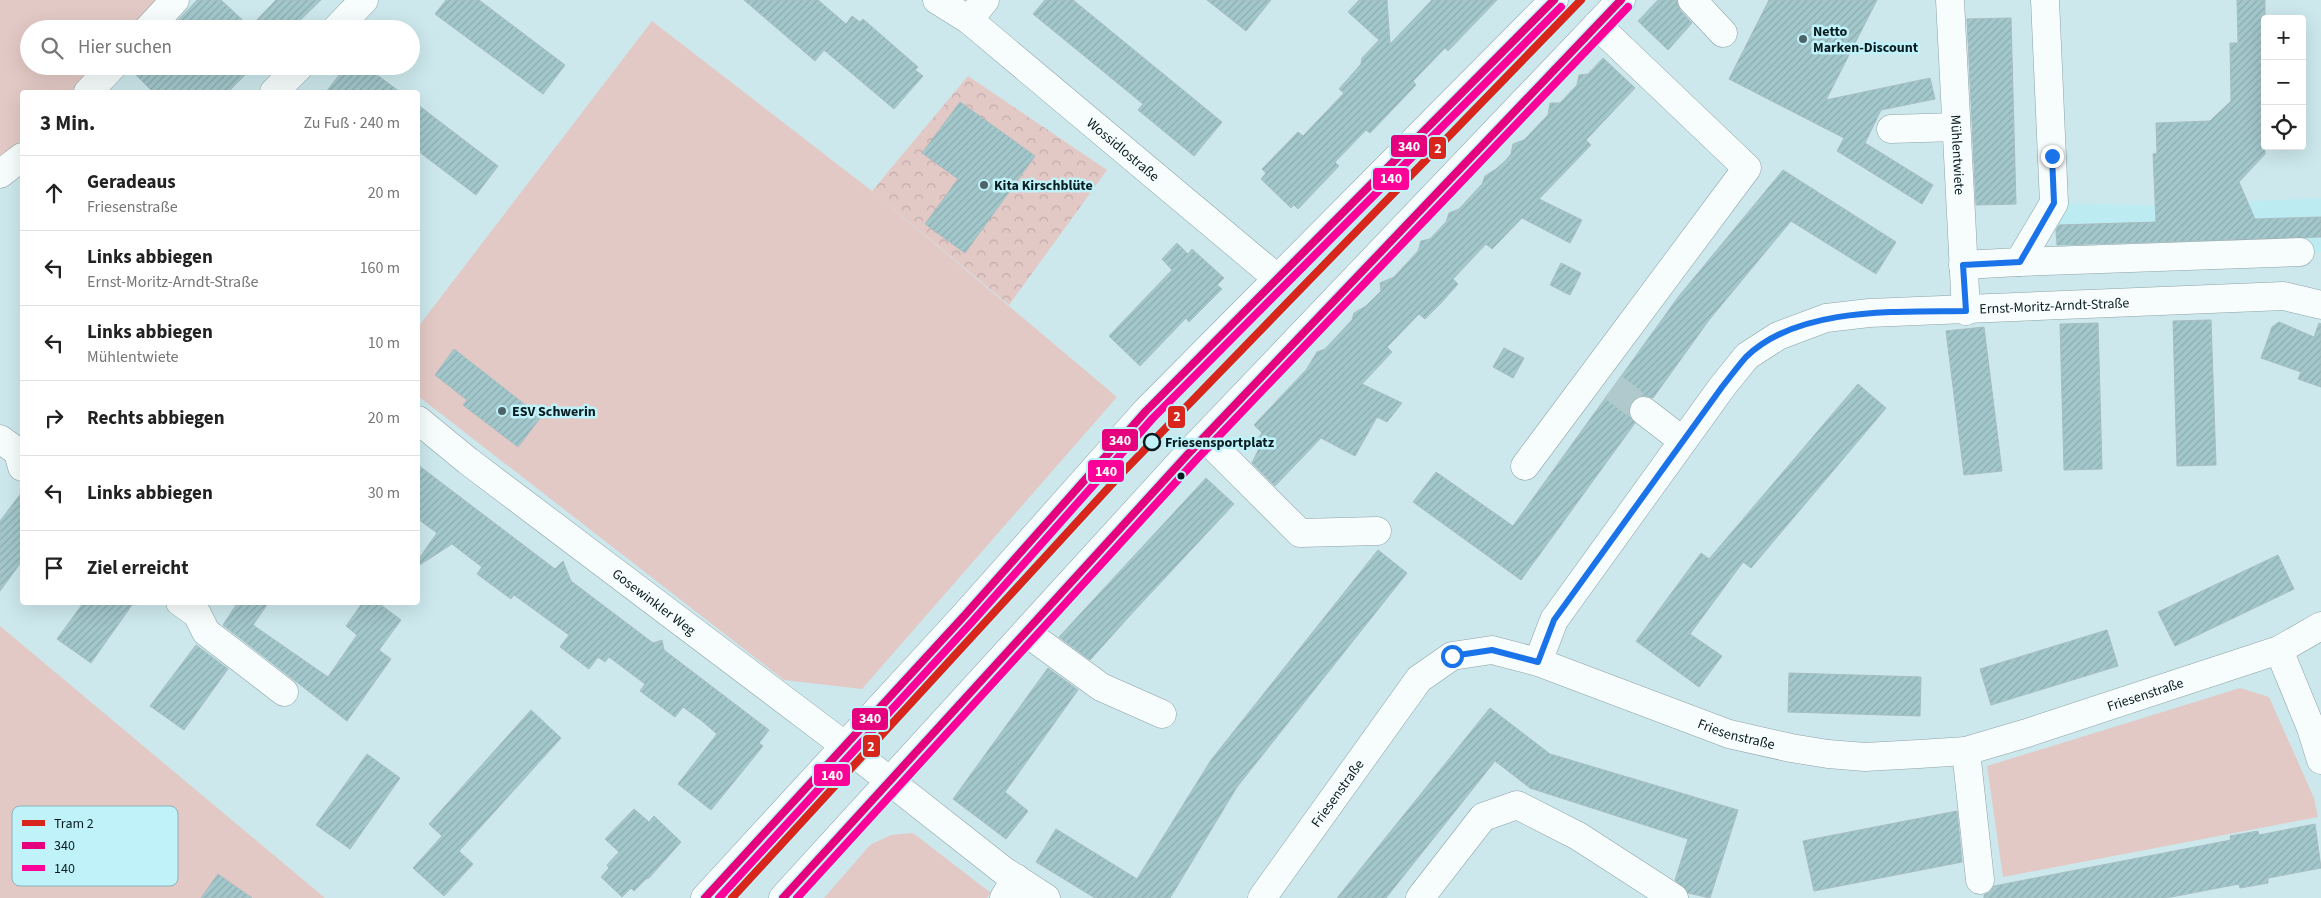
<!DOCTYPE html>
<html lang="de">
<head>
<meta charset="utf-8">
<style>
  :root { --surface:#fff; --page:#f6f6f6; --text:#222; --muted:#767676; --line:#e0e0e0 }
  body { margin:0; font-family:"Source Sans 3",sans-serif; background:var(--page); color:var(--text) }
  .controls { position:absolute; right:15px; top:15px; display:grid; overflow:hidden; border-radius:5px; box-shadow:0 5px 20px #0002 }
  .controls button { width:45px; height:45px; display:grid; place-items:center; padding:0; border:0; border-bottom:1px solid var(--line); background:var(--surface); color:var(--text); font:25px sans-serif }
  .stop { position:absolute; width:15px; height:15px; margin:-11px; border:4px solid #1a73e8; border-radius:50%; background:#fff }
  .stop.end { background:#1a73e8; border-color:#fff; box-shadow:0 1px 5px #0008 }
  .list { margin:0; padding:0; list-style:none }
  h2 { display:flex; justify-content:space-between; align-items:center; height:65px; margin:0; padding:0 20px; font-size:21px }
  h2 small { font-size:16px; font-weight:400; color:var(--muted) }
  .list li { display:grid; grid-template-columns:32px 1fr auto; gap:15px; align-items:center; box-sizing:border-box; height:75px; padding:0 20px; border-top:1px solid var(--line) }
  .list b { display:block; font-size:19px; white-space:nowrap }
  .list p { margin:0; font-size:16px; white-space:nowrap; color:var(--muted) }
  .list em { font-size:16px; font-style:normal; color:var(--muted) }
  .icon { flex:none; width:28px; height:28px; fill:none; stroke:currentColor; stroke-width:2; stroke-linecap:round; stroke-linejoin:round }
  .map { position:relative; flex:none; width:2321px; height:898px; overflow:hidden }
  .search { position:absolute; background:var(--surface); box-shadow:0 5px 20px #0002; left:20px; top:20px; width:400px; height:55px; display:flex; align-items:center; gap:12px; box-sizing:border-box; padding:0 18px; border-radius:28px; color:var(--muted); font-size:19px }
  .panel { position:absolute; background:var(--surface); box-shadow:0 5px 20px #0002; left:20px; top:90px; width:400px; height:515px; border-radius:5px }
  .map>svg:first-child { display:block }
  .built { fill:#bcebf1 }
  .green { fill:#e3c9c6 }
  .park { fill:url(#park-crowns) }
  .building { fill:url(#building-hatch); stroke:#a7bdc1 }
  .lines { fill:none; stroke-linecap:round; stroke-linejoin:round }
  .minor-tunnel { stroke:#afc9cd; stroke-width:28; stroke-dasharray:28 14; stroke-linecap:butt }
  .minor-casing { stroke:#8da2a5; stroke-width:29 }
  .minor { stroke:#f7fcfc; stroke-width:28 }
  .bus-1-casing { stroke:#bff2f9; stroke-width:11 }
  .bus-2-casing { stroke:#bff2f9; stroke-width:11 }
  .bus-1 { stroke:#e5007d; stroke-width:8 }
  .bus-2 { stroke:#f09; stroke-width:8 }
  .tram-1-casing { stroke:#bff2f9; stroke-width:11 }
  .tram-1 { stroke:#d9261c; stroke-width:8 }
  .route { stroke:#1a73e8; stroke-width:6 }
  .poi-dot { fill:#4d6367; stroke:#bff2f9; stroke-width:2 }
  .stop-dot { fill:#bff2f9; stroke:#081c1f; stroke-width:2.5 }
  .bus-dot { fill:#081c1f; stroke:#bff2f9; stroke-width:2 }
  .labels { text-anchor:middle; stroke-width:5; stroke-linejoin:round; paint-order:stroke }
  .poi-label { font-size:14px; font-weight:bold; fill:#081c1f; stroke:#bff2f9; text-anchor:start }
  .street-label { font-size:14px; fill:#081c1f; stroke:#bff2f9 }
  .stop-label { font-size:14px; font-weight:bold; fill:#081c1f; stroke:#bff2f9; text-anchor:start }
  .key { fill:#bff2f9; stroke:#88b2b8; stroke-width:1 }
  .key-label { font-size:14px; fill:#081c1f }
  .line-badge { stroke:#bff2f9; stroke-width:2 }
  .badge-label { font-size:14px; text-anchor:middle; font-weight:bold; fill:#fff }
</style>
</head>
<body>
<div class="map">
<svg width="2321" height="898" viewBox="0 0 2321 898">
  <defs>
    <pattern id="park-crowns" width="20" height="18" patternUnits="userSpaceOnUse" patternTransform="scale(1.25)"><rect width="20" height="18" fill="#e3c9c6"/><path d="M2 6a3 3 0 1 1 6 0M12 15a3 3 0 1 1 6 0" fill="none" stroke="#c1acaa"/></pattern>
    <pattern id="building-hatch" width="6" height="6" patternUnits="userSpaceOnUse" patternTransform="scale(1.25)"><rect width="6" height="6" fill="#a3c8cc"/><path d="M-1 1l2-2M0 6l6-6M5 7l2-2" fill="none" stroke="#8babaf"/></pattern>
  </defs>
  <rect width="100%" height="100%" fill="#cce8ec"/>
  <!-- built -->
  <path class="built" d="M2321 198V252L2055 261 2054 203 2156 205Z"/>
  <!-- green -->
  <path class="green" d="M0 0H175L148 29H29V66H113L88 92H22V157L0 174Z
    M652 21 872 191 1117 397 862 689 784 680 418 396V327Z
    M0 626 325 898H0Z
    M2240 688 2269 697 2314 798 2318 817 2003 877 1987 766Z
    M913 833 991 893 987 898H824L870 845 891 835Z"/>
  <!-- park -->
  <path class="park" d="M968 76 1107 170 1009 305 872 191Z"/>
  <!-- building -->
  <path class="building" d="M197 0H221L250 27 276 0H321L291 29H170Z
    M446 0H479L565 65 543 94 435 14Z
    M744 0H818L846 24 852 16 860 22 863 19 918 67 915 70 923 76 894 109 824 50 815 61Z
    M1045 0H1073L1222 122 1194 156 1138 110 1143 104 1033 14Z
    M1207 0H1271L1246 31Z
    M1359 0H1387L1390 44 1432 0H1497L1448 51 1445 48 1413 81 1416 85 1370 133 1366 130 1335 162 1339 166 1298 209 1294 205 1291 208 1261 179 1266 173 1262 169 1298 132 1303 136 1344 93 1339 89 1361 64 1362 58 1379 40 1348 12Z
    M1658 0H1677L1680 10 1692 23 1668 50 1638 21Z
    M1769 0H1877L1826 100 1930 78 1935 99 1881 110 1865 143 1933 185 1922 204 1837 151 1844 138 1729 79Z
    M2237 0H2265V154L2239 182 2255 219 2321 217V237L2057 245 2056 230 2059 225 2156 222 2153 154 2157 153 2156 123 2210 121 2231 101 2230 43H2238Z
    M2011 18 2016 204 1976 205 1967 19Z
    M1603 58 1635 88 1586 140 1591 145 1539 199 1582 220 1570 243 1522 218 1492 249 1486 244 1453 279 1458 284 1441 303 1425 319 1419 314 1387 347 1392 352 1362 384 1402 403 1387 422 1377 417 1355 456 1321 438 1275 486 1252 463 1262 442 1258 438 1262 433 1254 425 1306 370 1317 352 1325 349 1352 320 1354 313 1366 306 1381 291 1380 283 1394 277 1418 251 1421 241 1430 239 1446 222 1449 213 1459 209 1482 184 1485 176 1496 169 1505 161 1511 154 1513 144 1524 140 1548 115 1550 103H1560L1577 85 1579 75 1588 74Z
    M133 66H254L228 92H153L130 69Z
    M346 66H365L400 92H326Z
    M960 102 1035 156 965 253 925 224 958 179 922 153Z
    M418 105 498 166 476 195 418 151Z
    M1783 170 1896 242 1876 274 1791 221 1709 320 1653 398 1646 396H1639L1631 402 1629 408V416L1635 423 1521 580 1413 502 1436 472 1513 526 1679 296Z
    M1177 243 1188 254 1192 249 1224 278 1217 285 1222 289 1189 322 1186 318 1140 366 1109 336 1172 270 1162 259Z
    M1561 263 1581 273 1570 295 1550 285Z
    M2211 320 2216 465 2177 466 2173 321Z
    M2279 322 2314 337 2319 323 2321 324V387L2298 379 2301 372 2261 358 2272 327Z
    M2098 323 2102 469 2064 470 2060 324Z
    M1984 327 2002 471 1964 475 1946 331Z
    M1504 348 1524 358 1513 378 1493 367Z
    M454 349 541 417 518 447 463 405 467 400 435 375Z
    M1858 384 1886 408 1751 568 1743 562 1690 634 1722 656 1699 687 1636 641 1701 553 1709 559Z
    M418 465 555 569 563 561 571 581 653 643 662 640 664 650 769 730 759 743 763 746 711 810 678 784 717 734 702 721 683 707 675 717 640 691 645 684 609 657 605 662 598 657 589 669 560 647 569 635 514 595 511 599 477 574 482 567 452 544 418 566V560L437 533 418 519Z
    M1206 478 1234 504 1135 610 1090 660 1059 637Z
    M22 492V561L0 591V521Z
    M1378 550 1407 573 1237 787 1170 898H1095L1036 862 1056 829 1137 879 1211 760Z
    M2278 555 2294 589 2175 646 2158 612Z
    M84 602H134L91 663 57 639Z
    M238 602H269L253 625 328 677 357 635 346 626 363 602H377L401 620 379 650 391 659 347 721 223 625Z
    M2107 630 2118 666 1991 705 1980 669Z
    M196 645 228 669 184 730 150 706Z
    M1048 668 1078 690 1005 792 1028 811 1006 839 953 799Z
    M1789 673 1921 677 1920 716 1788 712Z
    M1490 708 1550 754 1738 810 1710 898 1688 893 1675 880 1688 839 1530 788 1495 761 1386 898H1337Z
    M531 710 561 738 459 851 473 864 444 896 413 868 442 836 429 824Z
    M367 754 400 778 350 849 316 825Z
    M634 809 649 822 654 816 681 842 649 878 646 879 634 891 631 888 622 897 601 877 609 868 607 865 619 852 605 839Z
    M1957 811 1962 862 1814 891 1803 841Z
    M2315 824 2321 868 2268 878V883L2240 888 2239 884 2166 898H1984V895L1990 892 1994 886 2231 840 2230 836 2258 831 2259 835Z
    M218 874 252 898H201Z"/>
  <g class="lines">
    <!-- minor-tunnel -->
    <path class="minor-tunnel" d="M1613 387 1644 411"/>
    <defs>
      <g id="minor">
        <path id="s1" d="M937 0 969 20 1278 279"/>
        <path d="M1692 0 1723 33"/>
        <path id="s2" d="M1950 0 1966 311"/>
        <path d="M969 20 985 0"/>
        <path d="M148 29 175 0"/>
        <path d="M336 29 364 0"/>
        <path d="M88 92 113 66"/>
        <path d="M274 92 300 66"/>
        <path d="M1891 129 1956 127"/>
        <path d="M0 174 22 157"/>
        <path d="M2019 262 2300 252"/>
        <path d="M1963 265 2019 262 2054 203 2045 0"/>
        <path d="M1644 411 1683 441"/>
        <path id="s3" d="M418 420 468 461 844 745 1004 871 1046 898"/>
        <path d="M1205 438 1300 533 1377 531"/>
        <path d="M0 439 18 452 22 467"/>
        <path d="M1525 466 1747 168 1597 25"/>
        <path d="M180 602 197 614 206 632 284 692"/>
        <path d="M1027 633 1101 687 1162 714"/>
        <path d="M2279 650 2311 728 2321 760"/>
        <path id="s4" d="M1538 662 1554 620 1722 387 1747 356 1778 336 1826 318 1869 313 2284 296 2321 305"/>
        <path d="M1966 751 1980 880"/>
        <path d="M705 898 965 615 1146 411 1554 0"/>
        <path d="M783 898 1189 453 1621 0"/>
        <path d="M1004 898 1016 878"/>
        <path id="s5" d="M1262 898 1419 679 1452 656 1492 650 1538 662 1729 734 1791 748 1828 754 1865 757 1919 754 1966 751 2027 733 2279 650 2321 626"/>
        <path d="M1420 898 1483 817 1517 805 1578 836 1674 898"/>
      </g>
    </defs>
    <!-- minor casing -->
    <use href="#minor" class="minor-casing"/>
    <!-- minor -->
    <use href="#minor" class="minor"/>
    <defs>
      <path id="bus-1" d="M705 898 965 615 1146 411 1554 0
        M783 898 1189 453 1621 0"/>
      <path id="bus-2" d="M719 898 972 622 1153 418 1561 7
        M797 898 1196 460 1628 7"/>
    </defs>
    <!-- bus-1 casing -->
    <use href="#bus-1" class="bus-1-casing"/>
    <!-- bus-2 casing -->
    <use href="#bus-2" class="bus-2-casing"/>
    <!-- bus-1 -->
    <use href="#bus-1" class="bus-1"/>
    <!-- bus-2 -->
    <use href="#bus-2" class="bus-2"/>
    <defs>
      <path id="tram-1" d="M732 898 1123 472 1581 0"/>
    </defs>
    <!-- tram-1 casing -->
    <use href="#tram-1" class="tram-1-casing"/>
    <!-- tram-1 -->
    <use href="#tram-1" class="tram-1"/>
  </g>
  <g class="lines">
    <!-- route -->
    <path class="route" d="M1452 656 1492 650 1538 662 1554 620 1722 387C1730 377 1738 366 1746 357 1798 306 1899 312 1966 311L1963 265 2020 262 2054 203 2052 156"/>
  </g>
  <!-- markers -->
  <g class="poi-dot">
    <circle cx="1803" cy="39" r="5"/>
    <circle cx="984" cy="185" r="5"/>
    <circle cx="502" cy="411" r="5"/>
  </g>
  <circle class="stop-dot" cx="1152" cy="442" r="8"/>
  <circle class="bus-dot" cx="1181" cy="476" r="4.5"/>
  <g class="labels">
    <!-- poi labels -->
    <g class="poi-label">
      <text x="1813" y="36">Netto<tspan x="1813" dy="16">Marken-Discount</tspan></text>
      <text x="994" y="190">Kita Kirschblüte</text>
      <text x="512" y="416">ESV Schwerin</text>
    </g>
    <!-- street labels -->
    <g class="street-label">
      <text dy="5" stroke="none"><textPath href="#s1" startOffset="239">Wossidlostraße</textPath></text>
      <text dy="5" stroke="none"><textPath href="#s2" startOffset="155">Mühlentwiete</textPath></text>
      <text dy="5" stroke="none"><textPath href="#s4" startOffset="689">Ernst-Moritz-Arndt-Straße</textPath></text>
      <text dy="5" stroke="none"><textPath href="#s3" startOffset="298">Gosewinkler Weg</textPath></text>
      <text dy="5" stroke="none"><textPath href="#s5" startOffset="1029">Friesenstraße</textPath></text>
      <text dy="5" stroke="none"><textPath href="#s5" startOffset="609">Friesenstraße</textPath></text>
      <text dy="5" stroke="none"><textPath href="#s5" startOffset="129">Friesenstraße</textPath></text>
    </g>
    <!-- stop labels -->
    <g class="stop-label">
      <text x="1165" y="447">Friesensportplatz</text>
    </g>
  </g>
  <!-- legend -->
  <rect x="12" y="806" width="166" height="80" rx="8" class="key"/>
  <rect x="22" y="820" width="23" height="6" fill="#d9261c"/>
  <rect x="22" y="842" width="23" height="7" fill="#e5007d"/>
  <rect x="22" y="865" width="23" height="6" fill="#f09"/>
  <g class="key-label">
    <text x="54" y="828">Tram 2</text>
    <text x="54" y="850">340</text>
    <text x="54" y="873">140</text>
  </g>
  <g class="line-badge">
    <rect x="1390" y="134" width="38" height="24" rx="5" fill="#e5007d"/>
    <rect x="1428" y="136" width="19" height="24" rx="5" fill="#d9261c"/>
    <rect x="1372" y="167" width="38" height="24" rx="5" fill="#f09"/>
    <rect x="1167" y="405" width="19" height="24" rx="5" fill="#d9261c"/>
    <rect x="1101" y="428" width="38" height="24" rx="5" fill="#e5007d"/>
    <rect x="1087" y="459" width="38" height="24" rx="5" fill="#f09"/>
    <rect x="851" y="707" width="38" height="24" rx="5" fill="#e5007d"/>
    <rect x="862" y="734" width="19" height="24" rx="5" fill="#d9261c"/>
    <rect x="813" y="763" width="38" height="24" rx="5" fill="#f09"/>
  </g>
  <g class="badge-label">
    <text x="1409" y="151">340</text>
    <text x="1438" y="153">2</text>
    <text x="1391" y="183">140</text>
    <text x="1177" y="421">2</text>
    <text x="1120" y="445">340</text>
    <text x="1106" y="476">140</text>
    <text x="870" y="723">340</text>
    <text x="871" y="751">2</text>
    <text x="832" y="780">140</text>
  </g>
</svg>
<div class="controls">
<button>+</button>
<button>−</button>
<button><svg class="icon" aria-label="locate" viewBox="0 0 24 24"><circle cx="12" cy="12" r="6"/><path d="M12 2v4M12 18v4M2 12h4M18 12h4"/></svg></button>
</div>
<div class="stop" style="left:1452px;top:656px"></div>
<div class="stop end" style="left:2052px;top:156px"></div>
<div class="search"><svg class="icon" aria-label="search" viewBox="0 0 24 24"><circle cx="10" cy="10" r="6"/><path d="M15 15l6 6"/></svg>Hier suchen</div>
<section class="panel">
<h2>3 Min.<small>Zu Fuß · 240 m</small></h2>
<ul class="list">
<li><svg class="icon" aria-label="ahead" viewBox="0 0 24 24"><path d="M12 20V5M6 11l6-6 6 6"/></svg><div><b>Geradeaus</b><p>Friesenstraße</p></div><em>20 m</em></li>
<li><svg class="icon" aria-label="left" viewBox="0 0 24 24"><path d="M17 20v-9H6M10 6l-5 5 5 5"/></svg><div><b>Links abbiegen</b><p>Ernst-Moritz-Arndt-Straße</p></div><em>160 m</em></li>
<li><svg class="icon" aria-label="left" viewBox="0 0 24 24"><path d="M17 20v-9H6M10 6l-5 5 5 5"/></svg><div><b>Links abbiegen</b><p>Mühlentwiete</p></div><em>10 m</em></li>
<li><svg class="icon" aria-label="right" viewBox="0 0 24 24"><path d="M7 20v-9h11M14 6l5 5-5 5"/></svg><div><b>Rechts abbiegen</b></div><em>20 m</em></li>
<li><svg class="icon" aria-label="left" viewBox="0 0 24 24"><path d="M17 20v-9H6M10 6l-5 5 5 5"/></svg><div><b>Links abbiegen</b></div><em>30 m</em></li>
<li><svg class="icon" aria-label="arrive" viewBox="0 0 24 24"><path d="M6 21V4h12l-3 4 3 4H6"/></svg><div><b>Ziel erreicht</b></div></li>
</ul>
</section>
</div>
</body>
</html>
